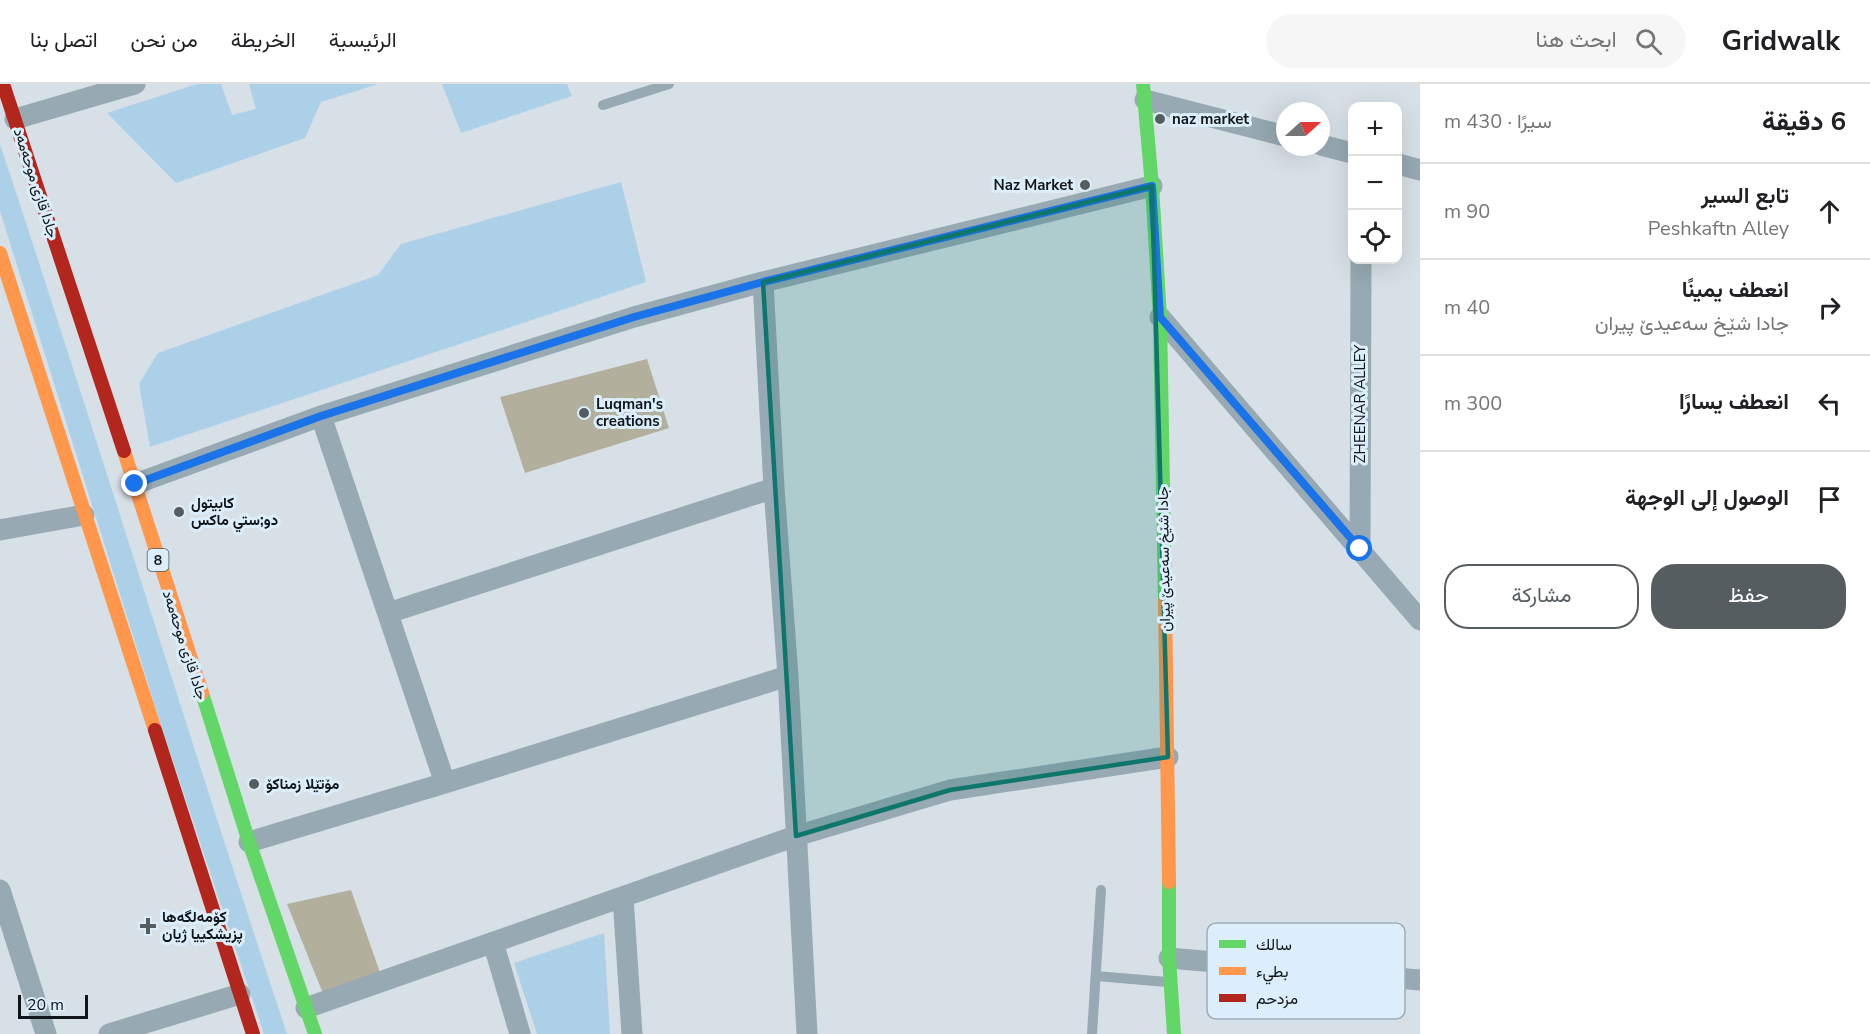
<!DOCTYPE html>
<html lang="ar">
<head>
<meta charset="utf-8">
<style>
  :root { --surface:#fff; --page:#f6f6f6; --text:#202124; --muted:#757577; --line:#e0e0e0; --accent:#555d61 }
  body { margin:0; font-family:"Nunito Sans",Vazirmatn,sans-serif; background:var(--page); color:var(--text); direction:rtl }
  .controls { position:absolute; right:18px; top:18px; display:grid; overflow:hidden; border-radius:12px; box-shadow:0 6px 24px #0002 }
  .controls button { width:54px; height:54px; display:grid; place-items:center; padding:0; border:0; border-bottom:2px solid var(--line); background:var(--surface); color:var(--text); font:30px sans-serif }
  .compass { position:absolute; left:1276px; top:18px; width:54px; height:54px; border-radius:50%; background:var(--surface); box-shadow:0 6px 24px #0002; rotate:69deg }
  .scale { position:absolute; left:18px; bottom:15px; width:70px; box-sizing:border-box; padding-left:6px; border:3px solid #10161a; border-top:0; font-size:16px; line-height:21px; white-space:nowrap; color:#10161a; -webkit-text-stroke:4px #dceefb; paint-order:stroke }
  .stop { position:absolute; width:18px; height:18px; margin:-14px; border:4px solid #1a73e8; border-radius:50%; background:#fff }
  .stop.end { background:#1a73e8; border-color:#fff; box-shadow:0 2px 6px #0008 }
  .list { margin:0; padding:0; list-style:none }
  h2 { display:flex; justify-content:space-between; align-items:center; height:78px; margin:0; padding:0 24px; font-size:26px }
  h2 small { font-size:20px; font-weight:400; color:var(--muted) }
  .list li { display:grid; grid-template-columns:39px 1fr auto; gap:18px; align-items:center; box-sizing:border-box; height:96px; padding:0 24px; border-top:2px solid var(--line) }
  .list b { display:block; font-size:22px; white-space:nowrap }
  .list p { margin:0; font-size:20px; white-space:nowrap; color:var(--muted) }
  .list em { font-size:20px; font-style:normal; color:var(--muted) }
  .actions { display:flex; gap:12px; padding:18px 24px }
  .actions a { flex:1; padding:14px 0; border:2px solid var(--accent); border-radius:24px; text-align:center; font-size:21px; color:var(--accent) }
  .actions .main { background:var(--accent); color:#fff }
  .icon { flex:none; width:33px; height:33px; fill:none; stroke:currentColor; stroke-width:2; stroke-linecap:round; stroke-linejoin:round }
  .map { position:relative; flex:none; width:1420px; height:950px; overflow:hidden; direction:ltr }
  header { display:flex; align-items:center; gap:36px; box-sizing:border-box; height:84px; padding:0 30px; background:var(--surface); border-bottom:2px solid var(--line) }
  header strong { font-size:28px }
  nav { display:flex; gap:33px; margin-inline-start:auto; font-size:21px }
  .search { width:420px; height:54px; background:var(--page); display:flex; align-items:center; gap:15px; box-sizing:border-box; padding:0 21px; border-radius:33px; color:var(--muted); font-size:22px }
  main { display:flex }
  aside { flex:1; background:var(--surface) }
  .map>svg:first-child { display:block }
  .green { fill:#abd0e8 }
  .building { fill:#b2b09d }
  .lines { fill:none; stroke-linecap:round; stroke-linejoin:round }
  .lane { stroke:#97a9b3; stroke-width:10 }
  .street { stroke:#97a9b3; stroke-width:21 }
  .fast { stroke:#63d668; stroke-width:14 }
  .slow { stroke:#ff974d; stroke-width:14 }
  .jam { stroke:#b3261e; stroke-width:14 }
  .route { stroke:#1a73e8; stroke-width:8 }
  .marked { fill:#0f766e; fill-opacity:0.2; stroke:#0f766e; stroke-width:4.5; stroke-linejoin:round }
  .poi-dot { fill:#555d61; stroke:#dceefb; stroke-width:2 }
  .labels { text-anchor:middle; stroke-width:6; stroke-linejoin:round; paint-order:stroke }
  .shield { fill:#dceefb; stroke:#4d575e; stroke-width:1.5 }
  .shield-label { font-size:14px; font-weight:bold; fill:#10161a }
  .poi-label { font-size:15px; font-weight:bold; fill:#10161a; stroke:#dceefb; text-anchor:start }
  .street-label { font-size:15px; fill:#10161a; stroke:#dceefb }
  .key { fill:#dceefb; stroke:#9fadb8; stroke-width:1.5 }
  .key-label { font-size:16px; fill:#10161a }
</style>
</head>
<body>
<header>
<strong>Gridwalk</strong>
<div class="search"><svg class="icon" aria-label="search" viewBox="0 0 24 24"><circle cx="10" cy="10" r="6"/><path d="M15 15l6 6"/></svg>ابحث هنا</div>
<nav><a>الرئيسية</a><a>الخريطة</a><a>من نحن</a><a>اتصل بنا</a></nav>
</header>
<main>
<aside>
<h2>6 دقيقة<small>سيرًا · 430 m</small></h2>
<ul class="list">
<li><svg class="icon" aria-label="ahead" viewBox="0 0 24 24"><path d="M12 20V5M6 11l6-6 6 6"/></svg><div><b>تابع السير</b><p>Peshkaftn Alley</p></div><em>90 m</em></li>
<li><svg class="icon" aria-label="right" viewBox="0 0 24 24"><path d="M7 20v-9h11M14 6l5 5-5 5"/></svg><div><b>انعطف يمينًا</b><p>جادا شێخ سەعیدێ پیران</p></div><em>40 m</em></li>
<li><svg class="icon" aria-label="left" viewBox="0 0 24 24"><path d="M17 20v-9H6M10 6l-5 5 5 5"/></svg><div><b>انعطف يسارًا</b></div><em>300 m</em></li>
<li><svg class="icon" aria-label="arrive" viewBox="0 0 24 24"><path d="M6 21V4h12l-3 4 3 4H6"/></svg><div><b>الوصول إلى الوجهة</b></div></li>
</ul>
<div class="actions"><a class="main">حفظ</a><a>مشاركة</a></div>
</aside>
<div class="map">
<svg width="1420" height="950" viewBox="0 0 1420 950">
  <rect width="100%" height="100%" fill="#d6e0e6"/>
  <!-- green -->
  <path class="green" d="M197 0H221L232 31 256 25 249 0H378L321 18 305 54 176 99 107 29Z
    M442 0H567L572 12 461 49Z
    M0 60C98 356 189 654 287 950H264L162 644 0 127Z
    M621 98 646 198 150 363 139 300 158 269 378 191 401 160Z
    M604 849 610 950H537L514 879Z"/>
  <!-- building -->
  <path class="building" d="M647 275 669 344 525 389 500 313Z
    M351 806 383 897 326 917 287 820Z"/>
  <g class="lines">
    <!-- lane -->
    <path class="lane" d="M603 21 669 0
      M1096 892 1167 898
      M1092 950 1101 806"/>
    <!-- street -->
    <path class="street" d="M1145 16 1285 52
      M15 35 135 0
      M1321 61 1352 69
      M1398 80 1420 86
      M763 198 774 404 788 592 807 950
      M1160 233 1420 536
      M321 332 445 699
      M135 400 321 332 634 233 763 198 1152 102
      M0 446 84 431
      M1360 465 1361 176
      M388 529 774 404
      M249 758 445 699 788 592
      M0 806 46 950
      M623 813 632 950
      M493 858 520 950
      M1169 874 1420 896
      M306 924 796 752 950 706 1168 673
      M109 950 240 910"/>
    <!-- fast -->
    <path class="fast" d="M1143 0 1152 102 1160 233 1165 517
      M202 609 249 758 315 950
      M1169 798V874L1174 950"/>
    <!-- slow -->
    <path class="slow" d="M0 169 155 646
      M124 367 202 609
      M1165 517 1169 798"/>
    <!-- jam -->
    <path class="jam" d="M3 0 124 367
      M155 646 253 950"/>
  </g>
  <g class="lines">
    <!-- route -->
    <path class="route" d="M135 400 321 332 634 233 763 198 1152 102 1160 233 1360 465"/>
  </g>
  <!-- marked area -->
  <path class="marked" d="M1152 102 1168 673 950 706 796 752 763 198Z"/>
  <!-- markers -->
  <g class="poi-dot">
    <circle cx="1160" cy="35" r="6"/>
    <circle cx="1085" cy="101" r="6"/>
    <circle cx="584" cy="329" r="6"/>
    <circle cx="179" cy="428" r="6"/>
    <circle cx="254" cy="700" r="6"/>
    <path d="M145 833h6v6h6v6h-6v6h-6v-6h-6v-6h6z"/>
  </g>
  <g class="labels">
    <!-- shield labels -->
    <rect class="shield" x="147.5" y="465" width="21" height="22" rx="4.5"/>
    <g class="shield-label">
      <text x="158" y="481">8</text>
    </g>
    <!-- poi labels -->
    <g class="poi-label">
      <text x="1172" y="40">naz market</text>
      <text x="1073" y="106" text-anchor="end">Naz Market</text>
      <text x="596" y="325">Luqman's<tspan x="596" dy="17">creations</tspan></text>
      <text x="191" y="424">كابيتول<tspan x="191" dy="17">دو;ستي ماكس</tspan></text>
      <text x="266" y="705">مۆتێلا زمناکۆ</text>
      <text x="162" y="838">کۆمەلگەها<tspan x="162" dy="17">پزیشکییا ژیان</tspan></text>
    </g>
    <!-- street labels -->
    <g class="street-label">
      <text transform="translate(36 99) rotate(72)" y="5">جادا قازی موحەمەد</text>
      <text transform="translate(1360 320) rotate(-90)" y="5">ZHEENAR ALLEY</text>
      <text transform="translate(1164 475) rotate(-91)" y="5">جادا شێخ سەعیدێ پیران</text>
      <text transform="translate(185 561) rotate(72)" y="5">جادا قازی موحەمەد</text>
    </g>
  </g>
  <!-- legend -->
  <rect x="1207" y="839" width="198" height="96" rx="9" class="key"/>
  <rect x="1219" y="856" width="27" height="8" fill="#63d668"/>
  <rect x="1219" y="883" width="27" height="8" fill="#ff974d"/>
  <rect x="1219" y="910" width="27" height="8" fill="#b3261e"/>
  <g class="key-label">
    <text x="1256" y="866">سالك</text>
    <text x="1256" y="893">بطيء</text>
    <text x="1256" y="920">مزدحم</text>
  </g>
</svg>
<div class="controls">
<button>+</button>
<button>−</button>
<button><svg class="icon" aria-label="locate" viewBox="0 0 24 24"><circle cx="12" cy="12" r="6"/><path d="M12 2v4M12 18v4M2 12h4M18 12h4"/></svg></button>
</div>
<svg class="compass" viewBox="-18 -18 36 36"><path d="M0-13l5 13h-10z" fill="#e53935"/><path d="M0 13l5-13h-10z" fill="#757577"/></svg>
<div class="scale">20 m</div>
<div class="stop" style="left:1360px;top:465px"></div>
<div class="stop end" style="left:135px;top:400px"></div>
</div>
</main>
</body>
</html>
